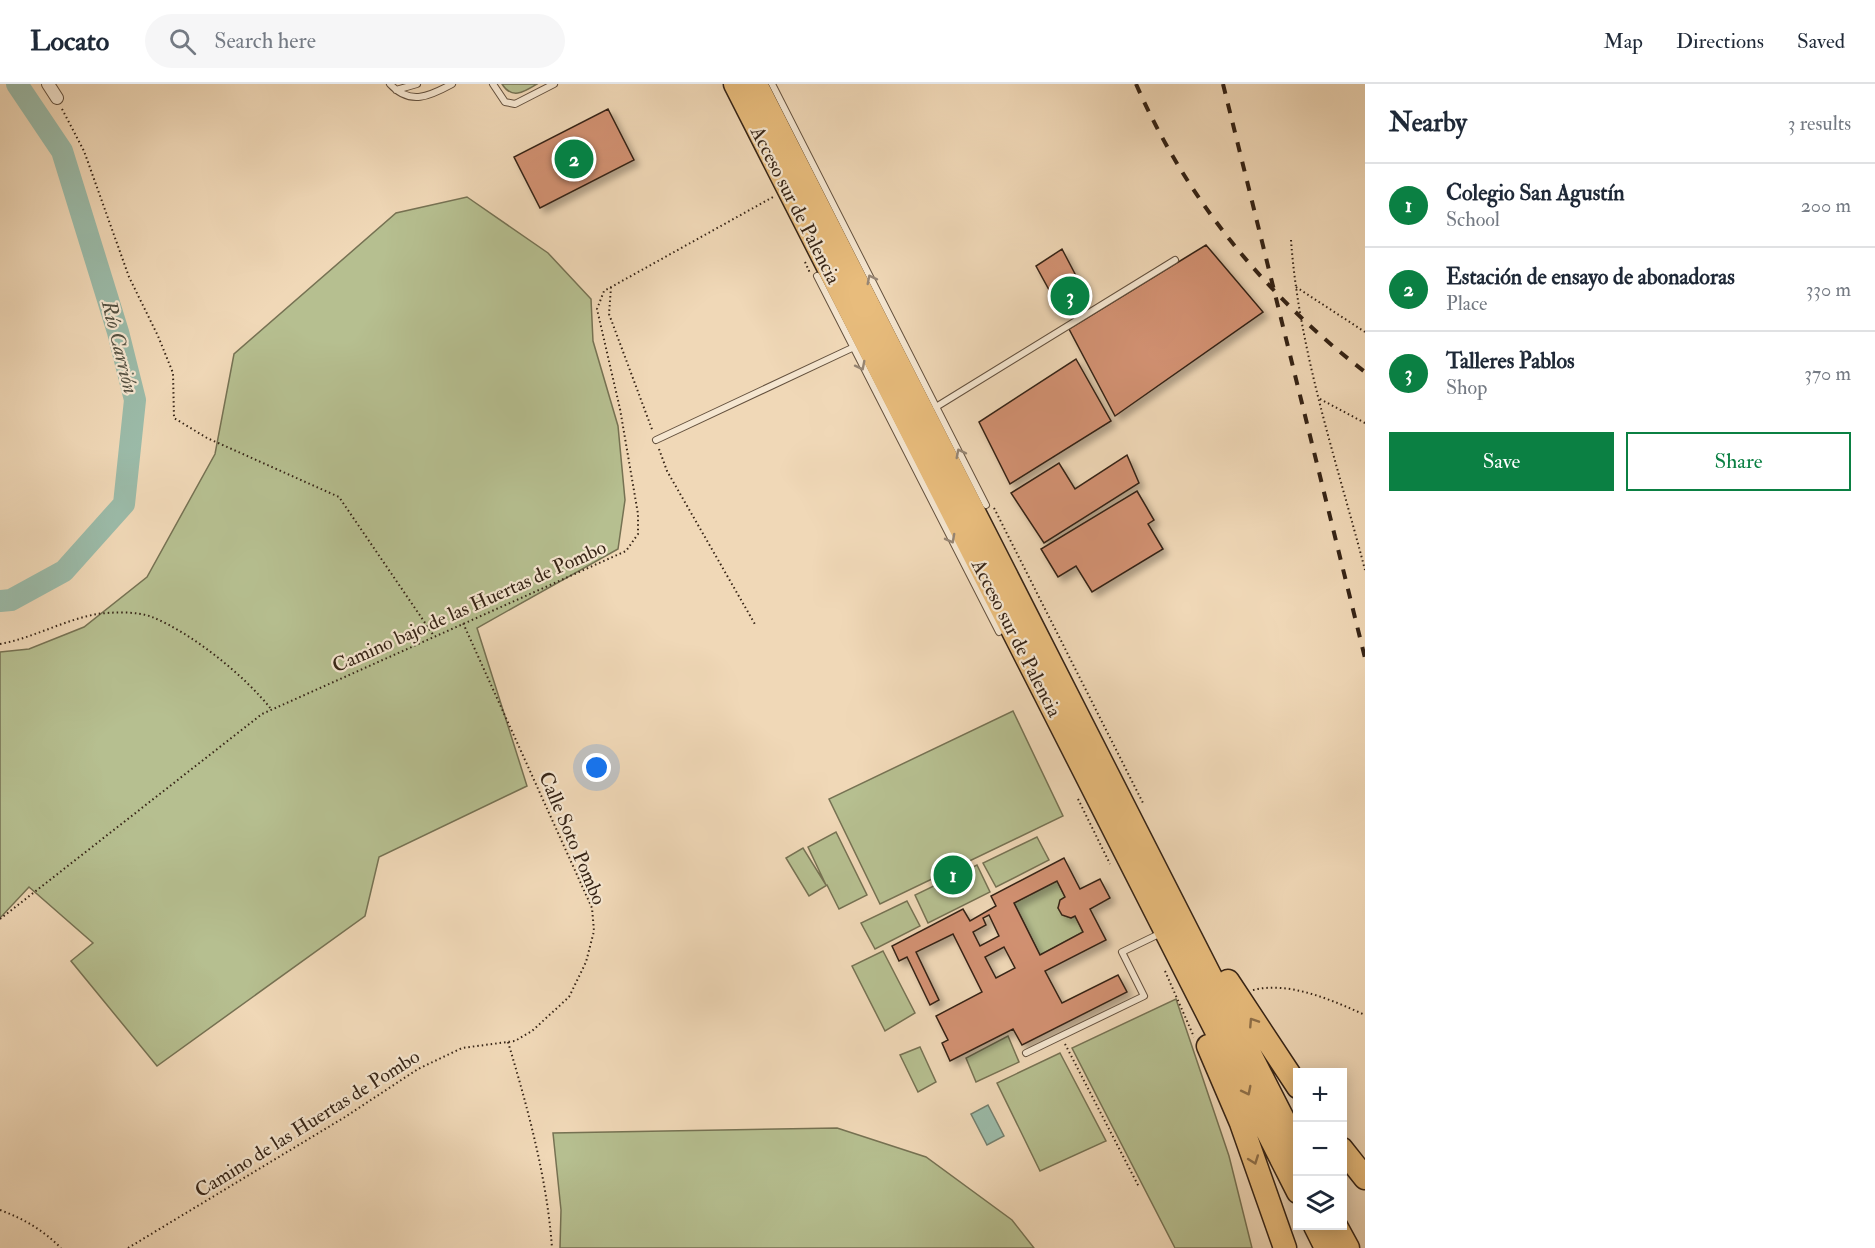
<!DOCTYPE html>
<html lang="en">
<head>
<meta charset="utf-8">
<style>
  :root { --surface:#fff; --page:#f6f6f7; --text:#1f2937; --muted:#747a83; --line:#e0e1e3; --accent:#0b8043 }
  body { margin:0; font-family:"IM FELL Double Pica",serif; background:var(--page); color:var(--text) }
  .controls { position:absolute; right:18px; bottom:18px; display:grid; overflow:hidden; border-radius:0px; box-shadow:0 3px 15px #0003 }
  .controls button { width:54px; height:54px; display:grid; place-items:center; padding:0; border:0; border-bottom:2px solid var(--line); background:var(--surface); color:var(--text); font:30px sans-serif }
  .you { position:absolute; left:597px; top:684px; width:21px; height:21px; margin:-15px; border:4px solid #fff; border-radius:50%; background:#1a73e8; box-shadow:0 0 0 9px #1a73e833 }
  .badge { display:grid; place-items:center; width:39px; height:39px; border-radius:50%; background:var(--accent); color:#fff; font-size:20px; font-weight:700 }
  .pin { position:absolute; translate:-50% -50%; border:3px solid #fff; box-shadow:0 2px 6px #0006 }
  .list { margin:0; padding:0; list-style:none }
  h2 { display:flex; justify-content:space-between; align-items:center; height:78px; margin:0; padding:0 24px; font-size:26px }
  h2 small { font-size:20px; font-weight:400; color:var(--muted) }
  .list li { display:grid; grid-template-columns:39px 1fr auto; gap:18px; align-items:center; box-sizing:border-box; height:84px; padding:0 24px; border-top:2px solid var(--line) }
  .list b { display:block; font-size:22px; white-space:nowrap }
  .list p { margin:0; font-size:20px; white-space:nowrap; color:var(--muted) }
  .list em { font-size:20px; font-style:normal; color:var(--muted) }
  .actions { display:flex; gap:12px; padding:18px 24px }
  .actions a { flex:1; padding:14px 0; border:2px solid var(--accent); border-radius:0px; text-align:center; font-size:21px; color:var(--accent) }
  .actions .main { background:var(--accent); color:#fff }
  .icon { flex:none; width:33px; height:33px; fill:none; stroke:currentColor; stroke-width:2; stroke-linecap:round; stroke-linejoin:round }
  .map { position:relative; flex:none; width:1365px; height:1164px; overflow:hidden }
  header { display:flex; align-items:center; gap:36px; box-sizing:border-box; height:84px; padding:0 30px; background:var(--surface); border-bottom:2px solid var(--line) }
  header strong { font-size:28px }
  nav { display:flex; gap:33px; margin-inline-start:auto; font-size:21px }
  .search { width:420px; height:54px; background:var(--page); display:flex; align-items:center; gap:15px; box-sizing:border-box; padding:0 21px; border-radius:33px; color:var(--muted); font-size:22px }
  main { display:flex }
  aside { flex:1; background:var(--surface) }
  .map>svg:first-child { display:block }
  .green { fill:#b6bf90; stroke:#767253; stroke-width:1.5 }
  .water { fill:#9bbba9; stroke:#737f6e; stroke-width:1.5 }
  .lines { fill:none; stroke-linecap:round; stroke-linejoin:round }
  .river { stroke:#9bbba9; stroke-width:22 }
  .building { fill:#d29172; stroke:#362416; stroke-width:1.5; fill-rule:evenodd; filter:url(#shadow) }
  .lane-casing { stroke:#64513e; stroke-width:8 }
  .street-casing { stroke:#64513e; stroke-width:14 }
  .highway-casing { stroke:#362416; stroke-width:25 }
  .path { stroke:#362416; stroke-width:2; stroke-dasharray:1.5 3; stroke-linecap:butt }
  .lane { stroke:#f5e6d0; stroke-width:6 }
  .street { stroke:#f5e6d0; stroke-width:12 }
  .highway { stroke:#e8bc7c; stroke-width:22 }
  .rail { stroke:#362416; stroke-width:4; stroke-dasharray:10 10; stroke-linecap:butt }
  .oneway { stroke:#968573 }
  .oneway2 { stroke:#8f7049 }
  .labels { text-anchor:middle; stroke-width:4.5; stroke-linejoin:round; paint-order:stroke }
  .street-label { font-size:20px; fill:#362416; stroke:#f5e6d0 }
  .water-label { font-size:21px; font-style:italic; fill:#545142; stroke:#f5e6d0 }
</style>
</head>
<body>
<header>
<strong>Locato</strong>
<div class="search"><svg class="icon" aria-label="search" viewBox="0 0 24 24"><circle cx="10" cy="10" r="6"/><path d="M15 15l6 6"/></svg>Search here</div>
<nav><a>Map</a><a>Directions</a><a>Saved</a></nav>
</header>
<main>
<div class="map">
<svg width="1365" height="1164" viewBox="0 0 1365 1164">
  <defs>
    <filter id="shadow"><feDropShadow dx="5" dy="5" stdDeviation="3" flood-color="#0004"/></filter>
  </defs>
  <rect width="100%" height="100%" fill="#f0d8b7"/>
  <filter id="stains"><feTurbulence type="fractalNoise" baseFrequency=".00333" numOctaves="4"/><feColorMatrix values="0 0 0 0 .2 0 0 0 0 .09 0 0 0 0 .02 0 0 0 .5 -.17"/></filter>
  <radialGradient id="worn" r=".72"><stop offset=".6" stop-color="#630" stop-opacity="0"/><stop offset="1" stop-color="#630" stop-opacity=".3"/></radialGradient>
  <!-- green -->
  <path class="green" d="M502 0H537C524 8 512 16 502 0Z
    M467 113 548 169 591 215 593 257 618 342 625 416 618 465 477 544 527 702 379 773 365 832 157 982 71 877 93 859 29 803 0 834V568L29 565 84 543 147 493 215 370 234 270 396 129Z
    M1013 627 1063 732 880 820 829 715Z
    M836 748 867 811 839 825 827 801 809 812 786 774 803 764 826 801 808 763Z
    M1037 753 1049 776 996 803 983 779Z
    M977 781 990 808 928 839 915 811Z
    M1057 797 1065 813 1058 824 1062 831 1071 834 1075 832 1083 848 1040 871 1014 819Z
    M907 817 920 842 875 865 861 839Z
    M883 867 915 929 885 947 852 882Z
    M1176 915 1229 1072 1252 1164H1175L1072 964Z
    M1008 952 1019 978 976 998 966 974Z
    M920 963 936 998 918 1008 900 971Z
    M1060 969 1106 1057 1040 1087 997 999Z
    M837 1044 926 1073 1012 1136 1034 1164H560L561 1126 553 1049Z"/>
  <!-- water -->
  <path class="water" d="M988 1021 1004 1052 987 1061 971 1030Z"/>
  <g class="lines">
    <!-- river -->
    <path class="river" d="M0 517 11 516 64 487 124 420 135 316 118 248 62 67 17 0"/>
  </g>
  <!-- building -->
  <path class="building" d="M608 25 634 76 540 124 514 73Z
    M1206 161 1263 228 1115 332 1069 245Z
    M1062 165 1085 209 1059 224 1036 182Z
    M1076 275 1111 337 1010 400 979 338Z
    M1127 371 1139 399 1044 459 1011 409 1059 379 1075 405Z
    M1137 407 1154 436 1148 440 1163 465 1092 508 1076 482 1058 493 1041 465Z
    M1064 774 1080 805 1100 795 1110 814 1090 825 1106 856 1045 887 1062 919 1118 891 1127 908 1022 961 1013 945 950 977 942 959 948 956 936 932 982 908 953 850 916 868 939 916 930 921 907 873 899 877 892 862 963 825 970 837 996 822 991 812ZM1057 797 1065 813 1060 816 1058 824 1062 831 1071 834 1075 832 1083 848 1040 871 1014 819ZM989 831 999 852 980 862 973 848 986 841 983 834ZM1004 863 1015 884 996 894 985 873Z"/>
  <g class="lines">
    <defs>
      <path id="lane" d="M390 0C410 22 430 12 452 0
        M493 0 505 18 515 20 554 0
        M772 0 986 421
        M396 6 417 0
        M817 192 999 548
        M936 323 1175 176
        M656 356 852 264
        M1026 969 1144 912 1122 868 1157 851"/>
      <path id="street" d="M48 0 57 14"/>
      <path id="highway" d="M735 0 1298 1108
        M756 0 1298 1064
        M1228 897 1298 1003
        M1208 962 1241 1039 1285 1164
        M1342 1065 1365 1094
        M1315 1142 1326 1164
        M1336 1142 1348 1164"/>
    </defs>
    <!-- lane casing -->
    <use href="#lane" class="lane-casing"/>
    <!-- street casing -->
    <use href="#street" class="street-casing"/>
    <!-- highway casing -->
    <use href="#highway" class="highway-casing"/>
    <!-- path -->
    <path class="path" d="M62 25 84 67 129 193 158 252 173 289 174 334 207 354 339 413 434 552
      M1291 156C1299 268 1337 378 1365 486
      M805 178 810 189
      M611 203 609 230 653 348
      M1296 203 1365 248
      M1320 315 1365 339
      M659 365 667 387 756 542
      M994 424 1143 719
      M0 560C33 554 64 536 97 530 112 528 137 527 152 533 192 549 245 592 271 625
      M1078 715 1110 780
      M0 835 262 630 626 467 638 450V430L620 325 597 225 604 207 773 113
      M1165 887 1194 953
      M1253 906C1289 897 1332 916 1365 931
      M508 958C528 1025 547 1094 552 1164
      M1065 960 1139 1103
      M0 1126C24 1135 43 1146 61 1164
      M128 1164 345 1033 418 985 462 964 515 957 532 947 569 913 586 878 594 847 592 824 463 539"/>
    <!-- lane -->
    <use href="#lane" class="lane"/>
    <!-- street -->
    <use href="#street" class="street"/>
    <!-- highway -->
    <use href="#highway" class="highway"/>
    <!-- rail -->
    <path class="rail" d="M1136 0C1187 116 1265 211 1365 288
      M1223 0 1365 574"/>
  </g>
  <!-- one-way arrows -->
  <defs><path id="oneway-chevron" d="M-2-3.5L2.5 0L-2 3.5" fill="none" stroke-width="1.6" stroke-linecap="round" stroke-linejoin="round" transform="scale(1.5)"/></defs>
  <g class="oneway">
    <use href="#oneway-chevron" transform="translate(871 195) rotate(-117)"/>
    <use href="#oneway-chevron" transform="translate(861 282) rotate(63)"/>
    <use href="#oneway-chevron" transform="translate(960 369) rotate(-117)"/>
    <use href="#oneway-chevron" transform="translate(951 455) rotate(62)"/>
  </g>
  <g class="oneway2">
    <use href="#oneway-chevron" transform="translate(1253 938) rotate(-123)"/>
    <use href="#oneway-chevron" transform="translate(1247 1007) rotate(63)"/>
    <use href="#oneway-chevron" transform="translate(1254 1076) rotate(70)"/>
  </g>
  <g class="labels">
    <!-- street labels -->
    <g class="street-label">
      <text transform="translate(796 121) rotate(63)" y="7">Acceso sur de Palencia</text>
      <text transform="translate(469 522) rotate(-24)" y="7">Camino bajo de las Huertas de Pombo</text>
      <text transform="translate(1017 554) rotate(63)" y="7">Acceso sur de Palencia</text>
      <text transform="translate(573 754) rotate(67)" y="7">Calle Soto Pombo</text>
      <text transform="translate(307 1039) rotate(-32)" y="7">Camino de las Huertas de Pombo</text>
    </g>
    <!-- water labels -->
    <g class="water-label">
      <text transform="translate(120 263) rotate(76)" y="7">Río Carrión</text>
    </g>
  </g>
  <rect width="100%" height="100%" filter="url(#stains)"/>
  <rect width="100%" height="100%" fill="url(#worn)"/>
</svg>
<div class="controls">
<button>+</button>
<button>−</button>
<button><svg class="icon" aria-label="layers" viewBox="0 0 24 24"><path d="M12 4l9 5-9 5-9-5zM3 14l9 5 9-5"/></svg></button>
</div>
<div class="you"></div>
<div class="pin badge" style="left:953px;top:791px">1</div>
<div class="pin badge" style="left:574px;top:75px">2</div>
<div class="pin badge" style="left:1070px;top:212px">3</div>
</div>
<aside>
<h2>Nearby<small>3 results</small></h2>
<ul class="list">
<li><span class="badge">1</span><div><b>Colegio San Agustín</b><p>School</p></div><em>200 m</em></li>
<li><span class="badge">2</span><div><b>Estación de ensayo de abonadoras</b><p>Place</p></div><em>330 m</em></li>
<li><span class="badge">3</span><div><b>Talleres Pablos</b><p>Shop</p></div><em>370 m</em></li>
</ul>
<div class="actions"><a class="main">Save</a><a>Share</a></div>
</aside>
</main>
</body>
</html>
